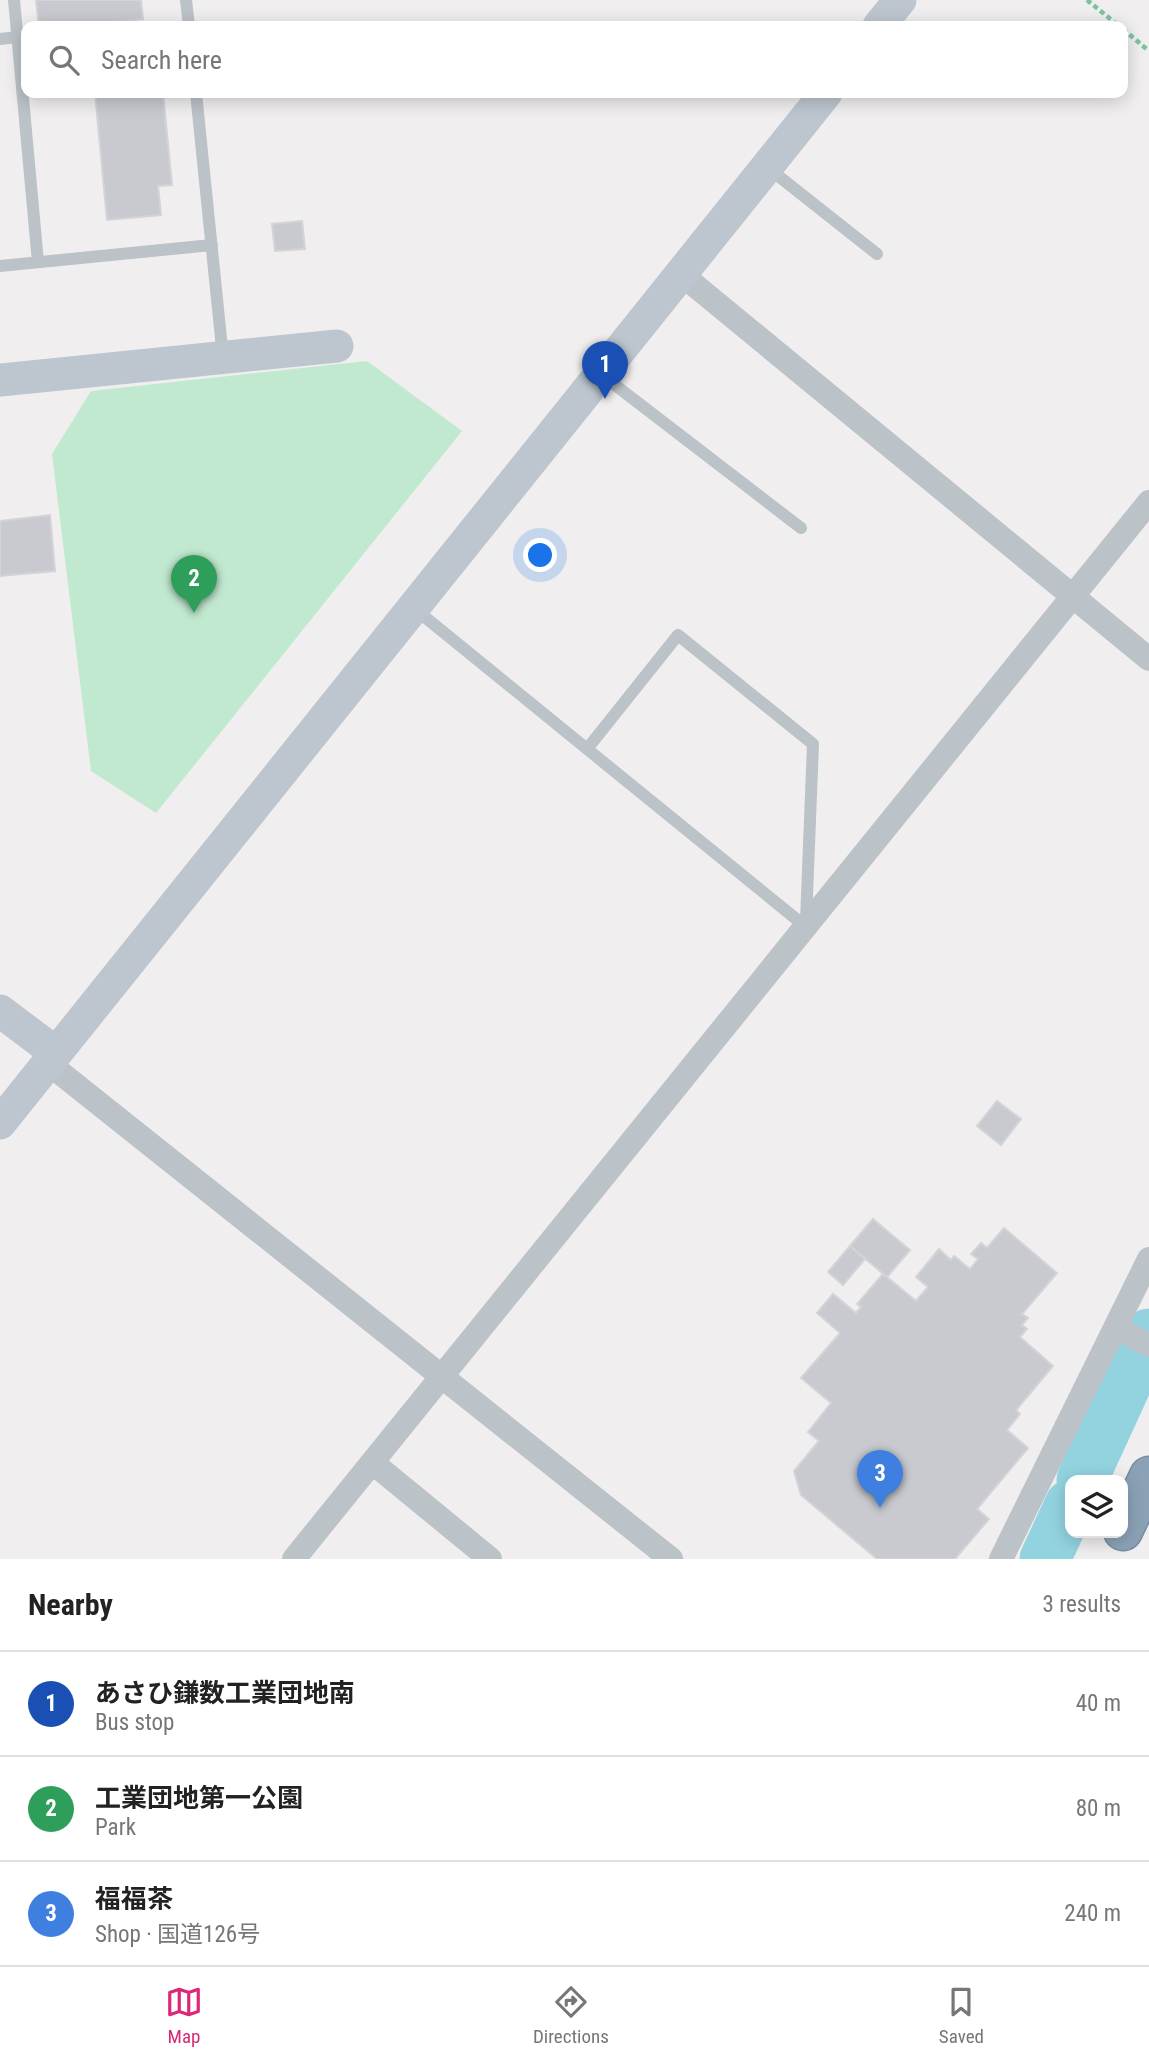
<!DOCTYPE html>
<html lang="en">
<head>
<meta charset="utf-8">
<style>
  :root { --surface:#fff; --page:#f6f6f6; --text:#222; --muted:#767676; --line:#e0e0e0; --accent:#db2777 }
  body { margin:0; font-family:"Roboto Condensed","Noto Sans JP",sans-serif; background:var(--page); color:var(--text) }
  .controls { position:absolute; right:21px; bottom:21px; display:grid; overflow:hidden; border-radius:14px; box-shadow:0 4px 18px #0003 }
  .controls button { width:63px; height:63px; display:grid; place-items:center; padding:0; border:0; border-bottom:2px solid var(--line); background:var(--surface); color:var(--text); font:35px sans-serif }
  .you { position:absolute; left:541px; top:556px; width:24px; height:24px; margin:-18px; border:5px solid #fff; border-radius:50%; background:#1a73e8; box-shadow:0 0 0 10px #1a73e833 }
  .badge { display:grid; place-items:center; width:46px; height:46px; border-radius:50%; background:var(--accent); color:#fff; font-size:23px; font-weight:700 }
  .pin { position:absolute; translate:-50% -58px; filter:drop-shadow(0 2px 4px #0008) }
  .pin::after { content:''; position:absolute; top:37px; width:24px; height:21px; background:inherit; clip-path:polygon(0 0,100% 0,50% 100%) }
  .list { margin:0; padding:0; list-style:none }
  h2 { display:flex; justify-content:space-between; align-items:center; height:91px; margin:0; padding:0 28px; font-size:30px }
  h2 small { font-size:23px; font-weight:400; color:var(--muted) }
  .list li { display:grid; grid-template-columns:46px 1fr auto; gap:21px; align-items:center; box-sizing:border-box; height:105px; padding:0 28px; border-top:2px solid var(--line) }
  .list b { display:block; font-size:26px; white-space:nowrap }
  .list p { margin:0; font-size:23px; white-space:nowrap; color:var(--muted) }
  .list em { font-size:23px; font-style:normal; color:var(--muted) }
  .icon { flex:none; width:38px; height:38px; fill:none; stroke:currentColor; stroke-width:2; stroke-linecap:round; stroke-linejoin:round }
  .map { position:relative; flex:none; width:1149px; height:1559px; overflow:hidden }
  .search { position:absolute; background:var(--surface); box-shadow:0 4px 18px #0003; left:21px; right:21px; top:21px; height:77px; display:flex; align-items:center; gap:18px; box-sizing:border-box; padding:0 24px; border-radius:14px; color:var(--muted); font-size:26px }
  .sheet { height:406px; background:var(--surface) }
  nav { display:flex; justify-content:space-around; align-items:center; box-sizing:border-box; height:98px; border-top:2px solid var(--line); background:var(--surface); font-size:19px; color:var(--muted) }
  nav a { display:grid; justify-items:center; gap:4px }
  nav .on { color:var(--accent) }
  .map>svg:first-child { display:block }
  .green { fill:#c1e9cf }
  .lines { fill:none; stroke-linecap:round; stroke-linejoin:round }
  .river { stroke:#93d3e0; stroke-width:51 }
  .building { fill:#c9cad0; stroke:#d2d4d8; stroke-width:2 }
  .highway-casing { stroke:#778da2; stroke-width:41 }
  .path { stroke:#7dc29e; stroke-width:4.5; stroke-dasharray:5 3.5; stroke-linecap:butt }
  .lane { stroke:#bbc2c8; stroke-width:12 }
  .street { stroke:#bbc2c8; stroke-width:24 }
  .secondary { stroke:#bdc6cf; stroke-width:33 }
  .highway { stroke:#8ba2b6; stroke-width:38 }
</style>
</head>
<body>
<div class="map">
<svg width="1149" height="1559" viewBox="0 0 1149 1559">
  <rect width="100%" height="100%" fill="#f0eeee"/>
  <!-- green -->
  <path class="green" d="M367 361 462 431 156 813 91 771 52 454 91 391Z"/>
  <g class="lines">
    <!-- river -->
    <path class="river" d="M1082 1480 1149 1334
      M1045 1559 1070 1505"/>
  </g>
  <!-- building -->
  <path class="building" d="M36 0H141L143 19 77 26H39Z
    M95 93H163L172 185 158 186 161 215 107 220Z
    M302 221 305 249 275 251 272 224Z
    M50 515 55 571 0 576V521Z
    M997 1101 1021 1119 1001 1145 977 1126Z
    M873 1219 910 1250 887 1277 850 1246Z
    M1004 1228 1057 1273 1022 1314 1028 1318 1022 1325 1027 1329 1020 1337 1053 1366 1016 1410 1020 1414 1007 1430 1028 1448 977 1509 989 1519 955 1559H877L801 1495 794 1471 819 1441 808 1432 831 1403 801 1378 840 1333 817 1313 833 1294 856 1313 861 1307 857 1304 883 1274 916 1301 928 1287 916 1277 939 1249 951 1260 954 1256 970 1269 978 1259 971 1254 981 1243 987 1248Z
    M850 1246 865 1259 843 1285 828 1272Z"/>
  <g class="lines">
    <defs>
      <path id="highway" d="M1123 1531 1149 1476"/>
    </defs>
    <!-- highway casing -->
    <use href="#highway" class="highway-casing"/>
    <!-- path -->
    <path class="path" d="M1087 0 1119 26
      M1123 29 1149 51"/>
    <!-- lane -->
    <path class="lane" d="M14 0 38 262
      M186 0 189 26
      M0 39 17 37
      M196 93 223 358
      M767 167 877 254
      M0 266 212 245
      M602 375 801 528
      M415 609 806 927
      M587 749 678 635 813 744 806 921"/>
    <!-- street -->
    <path class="street" d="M681 274 1149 659
      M48 1063 671 1559
      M1116 1328 1149 1345
      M373 1463 490 1559
      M294 1559 1149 502
      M1001 1559 1149 1259"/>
    <!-- secondary -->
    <path class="secondary" d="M879 26 900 0
      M0 380 337 346
      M0 1011 56 1053
      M0 1123 826 93"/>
    <!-- highway -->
    <use href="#highway" class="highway"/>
  </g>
</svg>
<div class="controls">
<button><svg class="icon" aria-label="layers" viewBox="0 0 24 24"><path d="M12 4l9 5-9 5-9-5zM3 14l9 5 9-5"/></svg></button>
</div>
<div class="you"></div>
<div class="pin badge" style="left:605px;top:399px;background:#1a4fb4">1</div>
<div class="pin badge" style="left:194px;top:613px;background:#2e9e5b">2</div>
<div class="pin badge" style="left:880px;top:1508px;background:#3f7fe0">3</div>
<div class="search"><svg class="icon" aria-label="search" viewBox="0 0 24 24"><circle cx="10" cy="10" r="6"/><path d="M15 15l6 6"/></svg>Search here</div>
</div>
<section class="sheet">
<h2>Nearby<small>3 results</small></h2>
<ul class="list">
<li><span class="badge" style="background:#1a4fb4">1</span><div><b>あさひ鎌数工業団地南</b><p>Bus stop</p></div><em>40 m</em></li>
<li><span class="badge" style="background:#2e9e5b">2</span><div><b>工業団地第一公園</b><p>Park</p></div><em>80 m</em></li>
<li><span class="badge" style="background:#3f7fe0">3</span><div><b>福福茶</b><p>Shop · 国道126号</p></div><em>240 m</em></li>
</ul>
</section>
<nav>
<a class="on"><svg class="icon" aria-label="map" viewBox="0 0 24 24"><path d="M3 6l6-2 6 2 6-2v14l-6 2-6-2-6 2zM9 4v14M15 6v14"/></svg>Map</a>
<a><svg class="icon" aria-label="directions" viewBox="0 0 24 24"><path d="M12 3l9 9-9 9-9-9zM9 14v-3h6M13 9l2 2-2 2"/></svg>Directions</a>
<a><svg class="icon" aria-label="saved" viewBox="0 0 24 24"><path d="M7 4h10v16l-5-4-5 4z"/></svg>Saved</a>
</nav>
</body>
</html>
